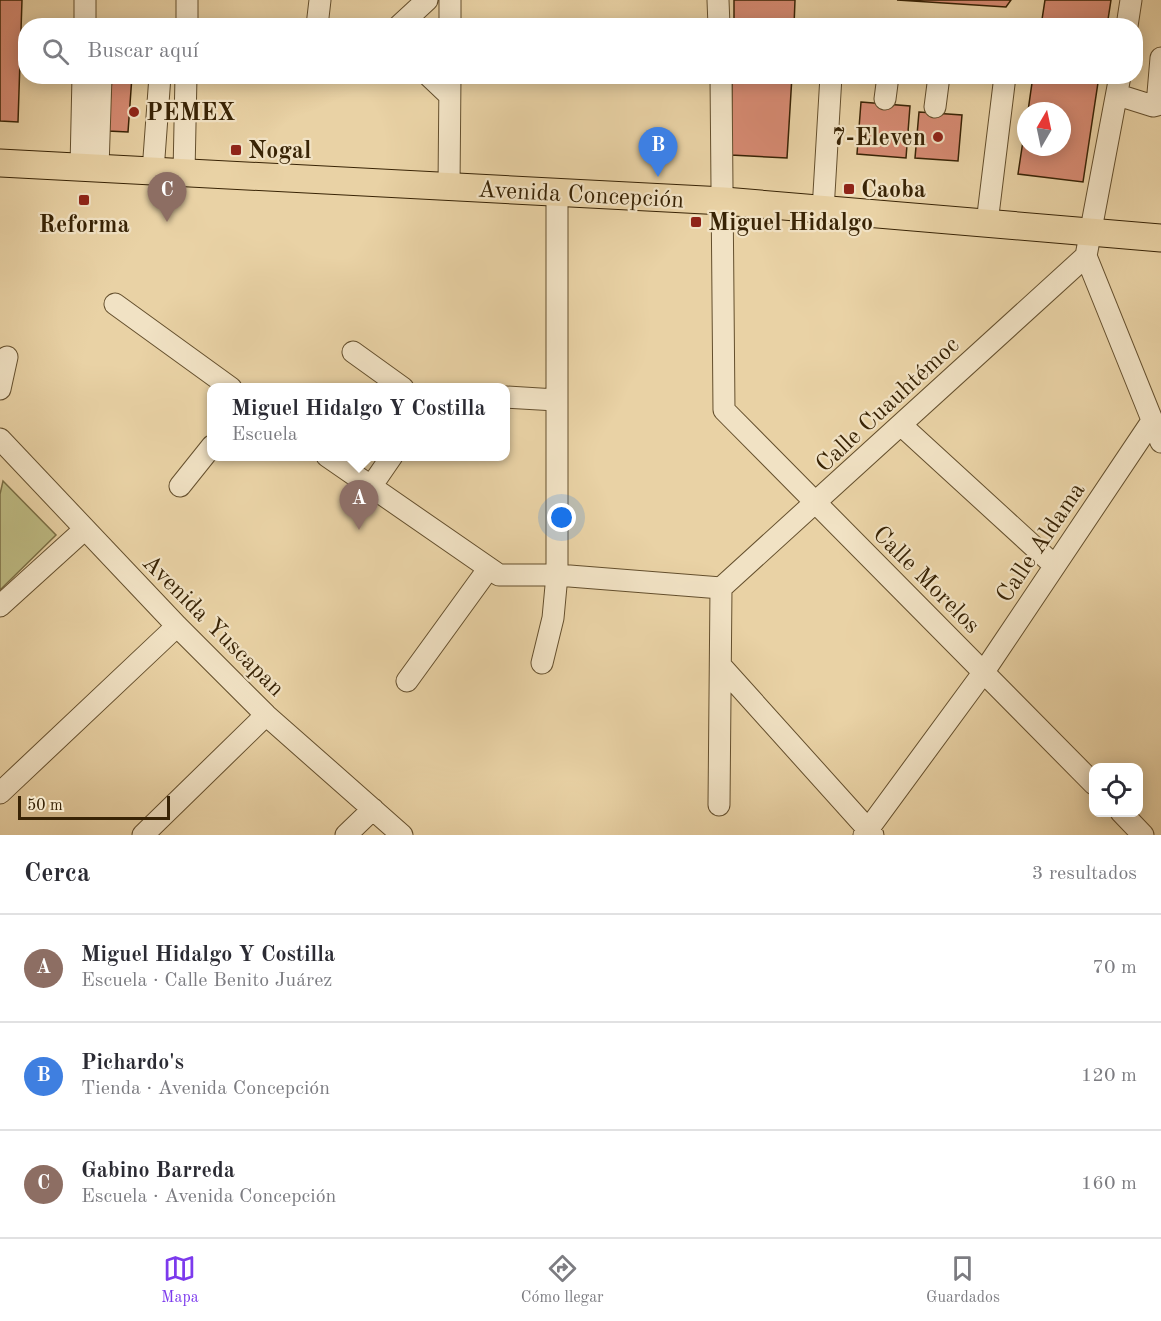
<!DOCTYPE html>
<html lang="es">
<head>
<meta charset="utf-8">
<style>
  :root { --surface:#fff; --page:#f7f7f7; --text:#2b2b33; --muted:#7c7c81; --line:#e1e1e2; --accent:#7c3aed }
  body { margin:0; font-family:"Old Standard TT",serif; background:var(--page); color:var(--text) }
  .controls { position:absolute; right:18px; bottom:18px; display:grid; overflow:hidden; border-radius:12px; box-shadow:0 3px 15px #0003 }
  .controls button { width:54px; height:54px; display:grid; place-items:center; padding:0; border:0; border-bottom:2px solid var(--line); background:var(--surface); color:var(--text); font:30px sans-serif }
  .compass { position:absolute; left:1017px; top:102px; width:54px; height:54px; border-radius:50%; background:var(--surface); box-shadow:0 3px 15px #0003; rotate:9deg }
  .scale { position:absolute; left:18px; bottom:15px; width:152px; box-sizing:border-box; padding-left:6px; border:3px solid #382305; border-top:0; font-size:16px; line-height:21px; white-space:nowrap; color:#382305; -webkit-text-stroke:4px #f1e2c4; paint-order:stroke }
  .you { position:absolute; left:562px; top:518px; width:21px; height:21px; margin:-15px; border:4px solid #fff; border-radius:50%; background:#1a73e8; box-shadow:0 0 0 9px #1a73e833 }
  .badge { display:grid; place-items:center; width:39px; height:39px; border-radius:50%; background:var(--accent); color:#fff; font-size:20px; font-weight:700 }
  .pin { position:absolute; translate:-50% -50px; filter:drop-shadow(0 2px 3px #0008) }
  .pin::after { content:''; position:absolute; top:32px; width:21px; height:18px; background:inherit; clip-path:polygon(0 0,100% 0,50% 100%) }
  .popup { position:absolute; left:207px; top:383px; width:303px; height:78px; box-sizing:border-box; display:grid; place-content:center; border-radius:12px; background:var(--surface); filter:drop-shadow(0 2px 4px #0005); font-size:20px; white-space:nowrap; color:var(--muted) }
  .popup b { font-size:22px; color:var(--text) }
  .popup::after { content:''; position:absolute; left:50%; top:100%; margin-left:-12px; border:12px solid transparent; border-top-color:var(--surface) }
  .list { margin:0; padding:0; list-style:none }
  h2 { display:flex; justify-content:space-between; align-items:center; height:78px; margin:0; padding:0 24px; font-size:26px }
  h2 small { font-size:20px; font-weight:400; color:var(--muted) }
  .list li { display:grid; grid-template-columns:39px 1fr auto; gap:18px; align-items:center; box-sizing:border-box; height:108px; padding:0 24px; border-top:2px solid var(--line) }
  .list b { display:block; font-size:22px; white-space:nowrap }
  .list p { margin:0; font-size:20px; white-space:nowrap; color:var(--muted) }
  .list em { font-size:20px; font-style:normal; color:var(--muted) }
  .icon { flex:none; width:33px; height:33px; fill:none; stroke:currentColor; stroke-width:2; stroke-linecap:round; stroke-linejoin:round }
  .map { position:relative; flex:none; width:1161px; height:835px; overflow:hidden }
  .search { position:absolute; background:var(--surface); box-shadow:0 3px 15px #0003; left:18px; right:18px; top:18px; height:66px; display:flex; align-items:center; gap:15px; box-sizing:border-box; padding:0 21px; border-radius:24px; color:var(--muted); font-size:22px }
  .sheet { height:402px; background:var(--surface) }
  nav { display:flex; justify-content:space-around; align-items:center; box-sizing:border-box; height:84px; border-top:2px solid var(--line); background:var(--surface); font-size:16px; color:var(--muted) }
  nav a { display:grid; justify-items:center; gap:3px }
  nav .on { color:var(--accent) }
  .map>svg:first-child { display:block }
  .green { fill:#bdba82; stroke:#7a6e44; stroke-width:1.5 }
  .building { fill:#d68a72; stroke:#382305; stroke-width:1.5 }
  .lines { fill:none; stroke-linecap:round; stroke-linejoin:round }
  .minor-casing { stroke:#644f2d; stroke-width:23 }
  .major-casing { stroke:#382305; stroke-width:29 }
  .minor { stroke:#f1e2c4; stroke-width:21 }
  .major { stroke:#e9d2a5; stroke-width:27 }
  .poi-dot { fill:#8f2418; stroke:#f1e2c4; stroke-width:2 }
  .labels { text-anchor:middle; stroke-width:4.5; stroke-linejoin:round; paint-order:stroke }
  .poi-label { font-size:24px; font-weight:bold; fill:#382305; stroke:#f1e2c4; text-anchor:start }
  .street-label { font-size:24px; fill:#382305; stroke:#f1e2c4 }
</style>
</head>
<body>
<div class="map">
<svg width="1161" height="835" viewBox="0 0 1161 835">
  <rect width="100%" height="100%" fill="#e9d2a5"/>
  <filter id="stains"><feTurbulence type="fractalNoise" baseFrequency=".00333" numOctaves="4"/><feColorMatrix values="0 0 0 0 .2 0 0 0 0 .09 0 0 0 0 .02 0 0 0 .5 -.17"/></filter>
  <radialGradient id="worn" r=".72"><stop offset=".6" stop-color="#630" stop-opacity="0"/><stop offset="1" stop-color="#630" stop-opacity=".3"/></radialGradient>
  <!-- green -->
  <path class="green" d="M3 481 56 535 0 590V494Z"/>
  <!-- building -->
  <path class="building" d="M0 0H22L18 122 0 121Z
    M734 0H795L794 26H734Z
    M897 0H1011L1006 7Z
    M1045 0H1111L1107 26H1041Z
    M112 76H132L128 132 108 131Z
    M732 76H792L787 158 731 155Z
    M1033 76H1099L1083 182 1018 174 1026 121V147H1062V111H1028Z
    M861 102 910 106 906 158 857 154Z
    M919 112 962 115 958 161 915 158Z"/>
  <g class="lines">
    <defs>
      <path id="minor" d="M718 0 719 26
        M85 26V0
        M187 26V0
        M317 26 320 0
        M399 26 427 0
        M450 26V0
        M1127 26 1131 0
        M429 76 449 95
        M721 76 724 410 1094 784
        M1120 76 1086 256 1161 442
        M1118 95 1153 106 1157 105 1161 58
        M885 99 888 76
        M935 107 939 76
        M81 167 83 76
        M98 168 101 76
        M153 171 160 76
        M184 173 186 76
        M449 187 450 76
        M823 210 831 76
        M987 223 1005 76
        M115 304 231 388
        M353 352 403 388
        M0 389 7 357
        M506 397 556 400
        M901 425 1055 566
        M0 439 177 626 266 715 402 835
        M327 456 499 575H557L721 588
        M180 486 212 446
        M370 488 392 456
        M721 588 1086 256
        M0 606 85 529
        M542 663 553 618 557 575V193
        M721 666 873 835
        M407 681 489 568
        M0 793 177 626
        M719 805 721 588
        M1121 812 1143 835
        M143 835 266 715
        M346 835 373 809
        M864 835 983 673 1152 421"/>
      <path id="major" d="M0 163 724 201 1161 238"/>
    </defs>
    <!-- minor casing -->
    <use href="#minor" class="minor-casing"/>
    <!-- major casing -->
    <use href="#major" class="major-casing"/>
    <!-- minor -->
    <use href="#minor" class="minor"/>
    <!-- major -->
    <use href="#major" class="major"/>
  </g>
  <!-- markers -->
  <g class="poi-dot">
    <circle cx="134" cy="112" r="6"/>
    <circle cx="938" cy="137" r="6"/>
    <rect x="230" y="144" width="12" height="12" rx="3"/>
    <rect x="843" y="183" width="12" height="12" rx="3"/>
    <rect x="78" y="194" width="12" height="12" rx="3"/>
    <rect x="690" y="216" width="12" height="12" rx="3"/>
  </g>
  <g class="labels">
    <!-- poi labels -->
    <g class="poi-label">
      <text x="146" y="120">PEMEX</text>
      <text x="926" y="145" text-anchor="end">7-Eleven</text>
      <text x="248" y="158">Nogal</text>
      <text x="861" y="197">Caoba</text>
      <text x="708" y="230">Miguel Hidalgo</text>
      <text x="84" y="232" text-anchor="middle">Reforma</text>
    </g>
    <!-- street labels -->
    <g class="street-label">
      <text transform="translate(581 194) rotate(3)" y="8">Avenida Concepción</text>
      <text transform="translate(887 404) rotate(-43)" y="8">Calle Cuauhtémoc</text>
      <text transform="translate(1040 542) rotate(-56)" y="8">Calle Aldama</text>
      <text transform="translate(927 579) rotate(45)" y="8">Calle Morelos</text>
      <text transform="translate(214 625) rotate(45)" y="8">Avenida Yuscapan</text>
    </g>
  </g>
  <rect width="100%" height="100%" filter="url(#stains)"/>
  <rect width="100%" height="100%" fill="url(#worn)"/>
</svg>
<div class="controls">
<button><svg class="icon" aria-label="locate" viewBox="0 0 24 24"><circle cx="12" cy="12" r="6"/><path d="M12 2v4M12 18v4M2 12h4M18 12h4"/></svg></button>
</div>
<svg class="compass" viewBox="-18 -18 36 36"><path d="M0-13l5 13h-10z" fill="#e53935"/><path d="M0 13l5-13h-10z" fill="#7c7c81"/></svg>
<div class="scale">50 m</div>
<div class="you"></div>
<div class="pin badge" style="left:359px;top:530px;background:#8d6e63">A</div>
<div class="popup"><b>Miguel Hidalgo Y Costilla</b>Escuela</div>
<div class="pin badge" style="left:658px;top:177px;background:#3f7fe0">B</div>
<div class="pin badge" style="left:167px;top:222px;background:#8d6e63">C</div>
<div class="search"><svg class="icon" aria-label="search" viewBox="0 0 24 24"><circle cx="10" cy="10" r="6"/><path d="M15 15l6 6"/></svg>Buscar aquí</div>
</div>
<section class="sheet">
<h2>Cerca<small>3 resultados</small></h2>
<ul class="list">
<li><span class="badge" style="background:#8d6e63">A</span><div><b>Miguel Hidalgo Y Costilla</b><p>Escuela · Calle Benito Juárez</p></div><em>70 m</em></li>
<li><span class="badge" style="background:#3f7fe0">B</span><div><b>Pichardo's</b><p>Tienda · Avenida Concepción</p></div><em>120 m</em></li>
<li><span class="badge" style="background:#8d6e63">C</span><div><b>Gabino Barreda</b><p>Escuela · Avenida Concepción</p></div><em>160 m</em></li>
</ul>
</section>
<nav>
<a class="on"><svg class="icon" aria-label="map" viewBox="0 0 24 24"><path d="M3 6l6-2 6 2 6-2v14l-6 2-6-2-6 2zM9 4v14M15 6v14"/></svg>Mapa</a>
<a><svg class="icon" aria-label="directions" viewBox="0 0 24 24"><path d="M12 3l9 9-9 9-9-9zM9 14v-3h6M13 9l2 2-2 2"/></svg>Cómo llegar</a>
<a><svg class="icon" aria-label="saved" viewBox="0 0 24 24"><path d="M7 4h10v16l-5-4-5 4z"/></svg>Guardados</a>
</nav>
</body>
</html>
